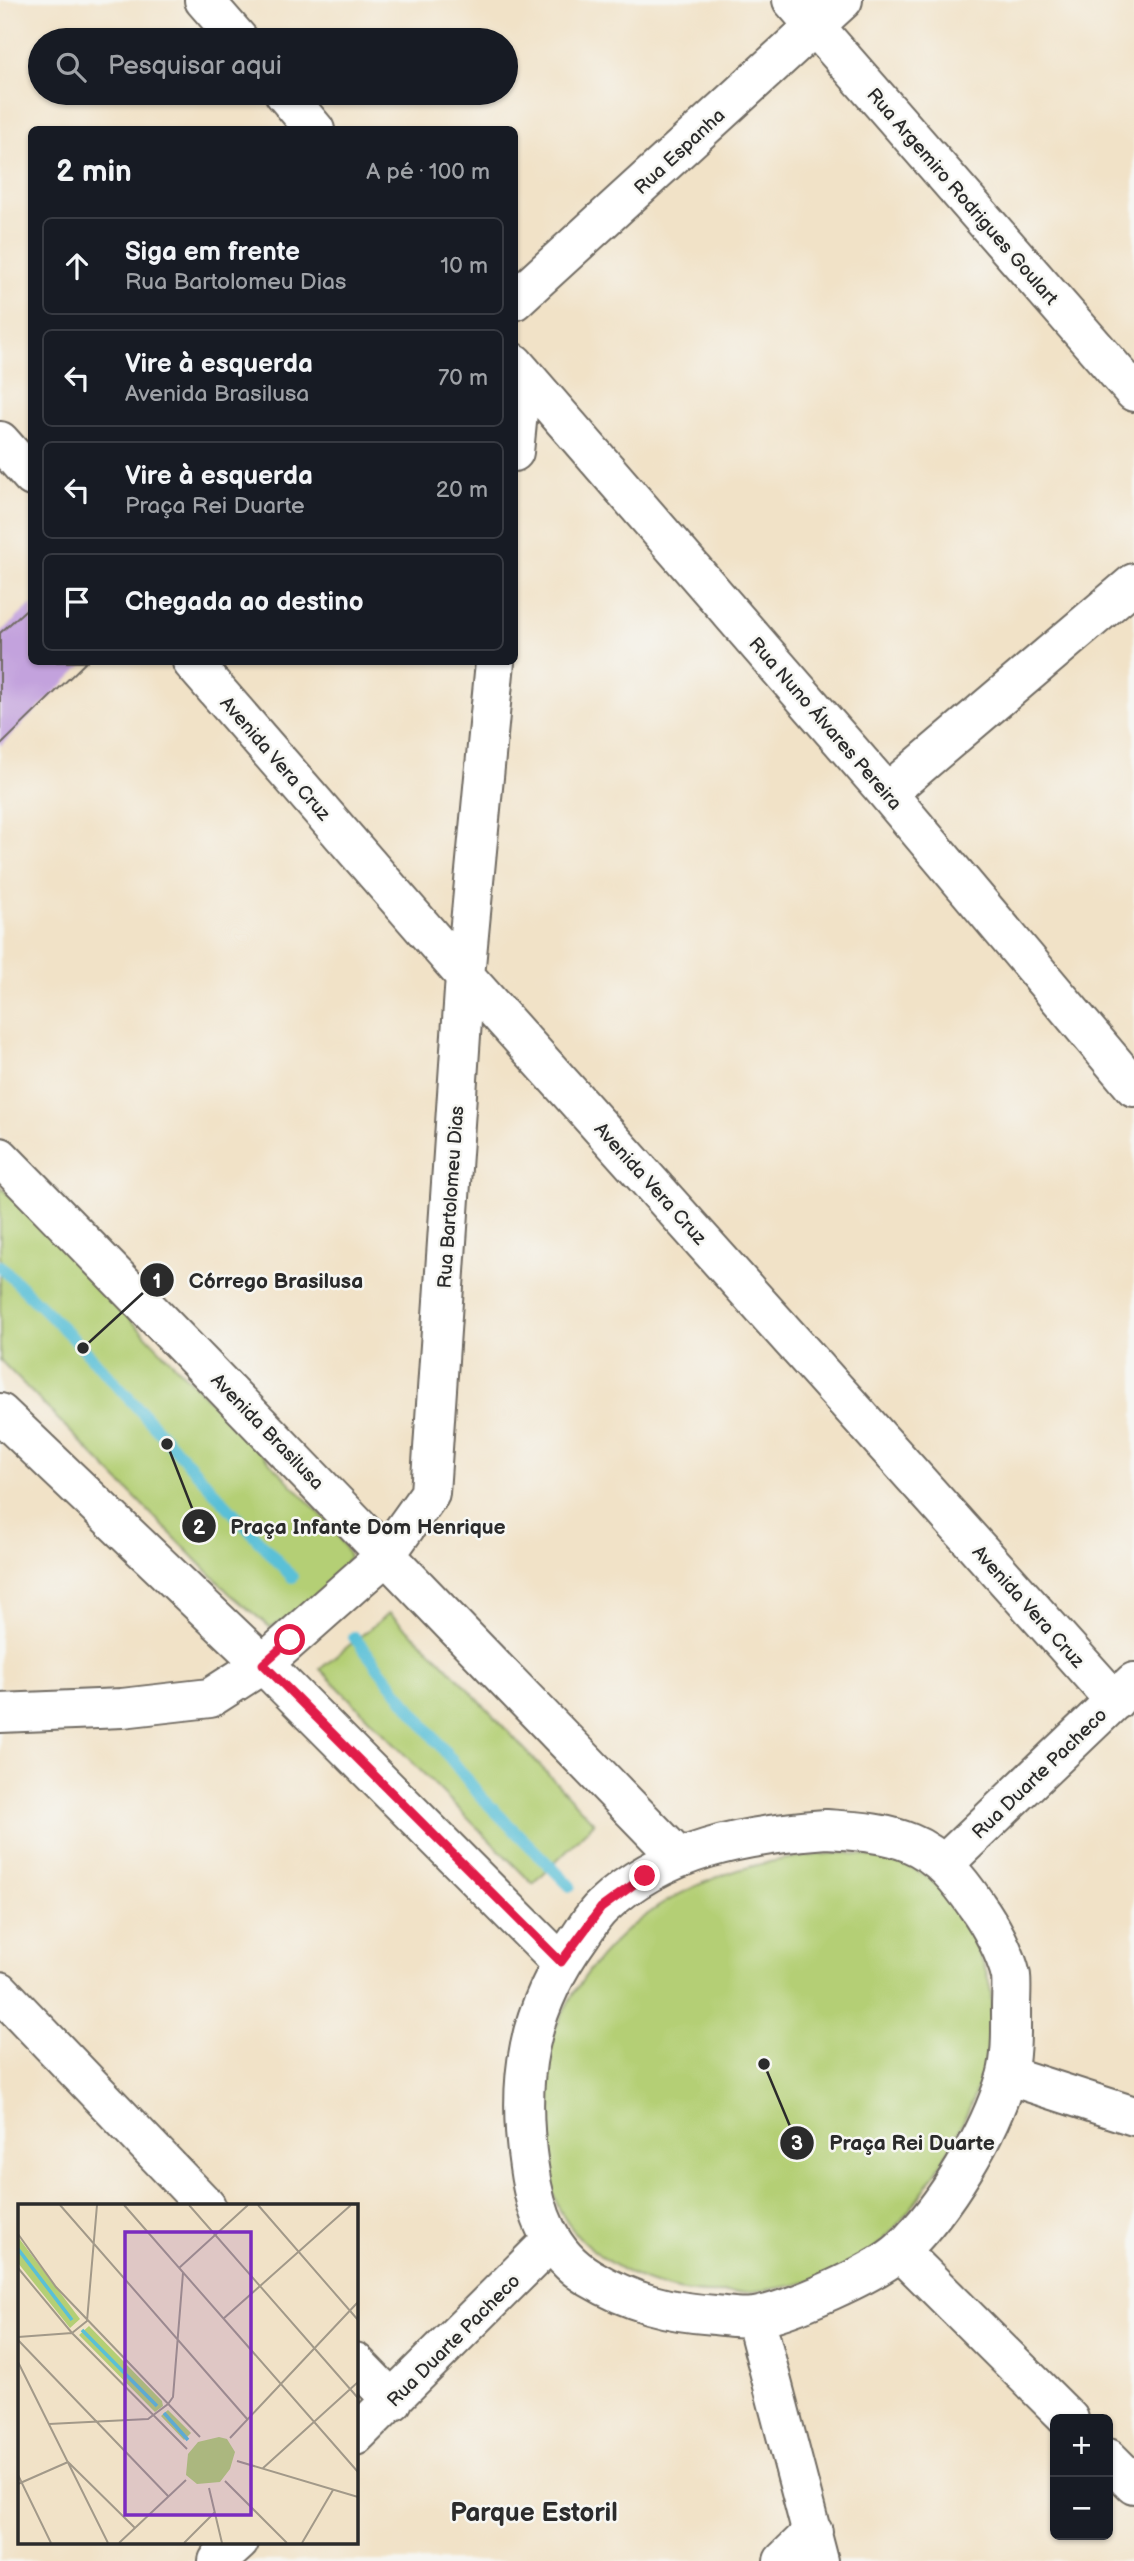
<!DOCTYPE html>
<html lang="pt">
<head>
<meta charset="utf-8">
<style>
  :root { --surface:#171b24; --page:#242831; --text:#f1f3f6; --muted:#9ea1a6; --line:#363941 }
  body { margin:0; font-family:"Balsamiq Sans",sans-serif; background:var(--page); color:var(--text) }
  .controls { position:absolute; right:21px; bottom:21px; display:grid; overflow:hidden; border-radius:10px; box-shadow:0 2px 5px #0004 }
  .controls button { width:63px; height:63px; display:grid; place-items:center; padding:0; border:0; border-bottom:2px solid var(--line); background:var(--surface); color:var(--text); font:35px sans-serif }
  .stop { position:absolute; width:21px; height:21px; margin:-16px; border:5px solid #e11d48; border-radius:50%; background:#fff }
  .stop.end { background:#e11d48; border-color:#fff; box-shadow:0 2px 7px #0008 }
  .list { margin:0; padding:0; list-style:none }
  h2 { display:flex; justify-content:space-between; align-items:center; height:91px; margin:0; padding:0 28px; font-size:30px }
  h2 small { font-size:23px; font-weight:400; color:var(--muted) }
  .list li { display:grid; grid-template-columns:46px 1fr auto; gap:21px; align-items:center; box-sizing:border-box; height:98px; margin:0 14px 14px; padding:0 14px; border:2px solid var(--line); border-radius:10px }
  .list b { display:block; font-size:26px; white-space:nowrap }
  .list p { margin:0; font-size:23px; white-space:nowrap; color:var(--muted) }
  .list em { font-size:23px; font-style:normal; color:var(--muted) }
  .icon { flex:none; width:38px; height:38px; fill:none; stroke:currentColor; stroke-width:2; stroke-linecap:round; stroke-linejoin:round }
  .map { position:relative; flex:none; width:1134px; height:2561px; overflow:hidden }
  .search { position:absolute; background:var(--surface); box-shadow:0 2px 5px #0004; left:28px; top:28px; width:490px; height:77px; display:flex; align-items:center; gap:18px; box-sizing:border-box; padding:0 24px; border-radius:38px; color:var(--muted); font-size:26px }
  .panel { position:absolute; background:var(--surface); box-shadow:0 2px 5px #0004; left:28px; top:126px; width:490px; height:539px; border-radius:10px }
  .map>svg:first-child { display:block }
  .green { fill:#b4cf75; stroke:#707d50; stroke-width:2 }
  .lines { fill:none; stroke-linecap:round; stroke-linejoin:round }
  .stream { stroke:#5ac0d7; stroke-width:12 }
  .building { fill:#c3a2dd }
  .minor-casing { stroke:#706b62; stroke-width:42 }
  .minor { stroke:#fff; stroke-width:38 }
  .route { stroke:#e11d48; stroke-width:9 }
  .labels { text-anchor:middle; stroke-width:5; stroke-linejoin:round; paint-order:stroke }
  .street-label { font-size:19px; fill:#2b2b2b; stroke:#f6f6f2 }
  .district-label { font-size:26px; font-weight:bold; fill:#2b2b2b; stroke:#f6f6f2 }
  .inset-river { fill:none; stroke:#5ac0d7; stroke-width:3.5 }
  .inset-road { fill:none; stroke:#a29989; stroke-width:2 }
  .view { fill:#7b2cbf; fill-opacity:0.15; stroke:#7b2cbf; stroke-width:3.5 }
  .inset-edge { fill:none; stroke:#2b2b2b; stroke-width:3.5 }
  .leader { fill:none; stroke:#2b2b2b; stroke-width:2.5 }
  .callout-dot { fill:#2b2b2b; stroke:#f6f6f2; stroke-width:2.5 }
  .mark-label { font-size:21px; text-anchor:middle; font-weight:bold; fill:#fff }
  .callout-label { font-size:21px; text-anchor:middle; font-weight:bold; fill:#2b2b2b; stroke:#f6f6f2; stroke-width:5; stroke-linejoin:round; paint-order:stroke }
</style>
</head>
<body>
<div class="map">
<svg width="1134" height="2561" viewBox="0 0 1134 2561">
  <rect width="100%" height="100%" fill="#f6f6f2"/>
  <filter id="ink" filterUnits="userSpaceOnUse"><feTurbulence type="fractalNoise" baseFrequency=".0143" numOctaves="2"/><feDisplacementMap in="SourceGraphic" scale="14" xChannelSelector="R" yChannelSelector="G"/><feConvolveMatrix kernelMatrix="1 2 1 2 8 2 1 2 1" color-interpolation-filters="sRGB"/></filter>
  <filter id="wash" filterUnits="userSpaceOnUse"><feTurbulence type="fractalNoise" baseFrequency=".00686" numOctaves="4" result="noise"/><feDisplacementMap in="SourceGraphic" scale="28" xChannelSelector="R" yChannelSelector="G"/><feGaussianBlur stdDeviation="1.57" result="paint"/><feColorMatrix in="noise" values="0 0 0 0 0 0 0 0 0 0 0 0 0 0 0 0 0 1.4 0 .05"/><feComposite in="paint" operator="in"/></filter>
  <g filter="url(#wash)">
    <rect width="100%" height="100%" fill="#f1e2c7"/>
    <!-- green -->
    <path class="green" d="M0 1186 334 1528 349 1556C336 1590 303 1614 270 1627L230 1594 0 1360Z
      M389 1613 438 1657 594 1823 533 1884 320 1669Z
      M846 1853C871 1856 899 1860 921 1873 951 1890 987 1959 991 1993 992 2006 991 2022 990 2035 985 2103 914 2225 857 2262 817 2287 739 2297 692 2292 639 2287 572 2250 554 2196 547 2176 546 2153 544 2133 541 2105 539 2076 548 2049 561 2006 591 1962 625 1932 687 1877 765 1856 846 1853Z"/>
    <g class="lines">
      <!-- stream -->
      <path class="stream" d="M0 1266 83 1348 292 1577
        M354 1637 481 1797 570 1886"/>
    </g>
    <g id="blocks">
      <!-- building -->
      <path class="building" d="M32 604V662H86L0 746V633Z"/>
    </g>
  </g>
  <g filter="url(#ink)">
    <use href="#blocks" fill-opacity="0" stroke="#706b62" stroke-width="2"/>
    <g class="lines">
      <defs>
        <path id="minor" d="M204 0 239 40
          M792 0 1134 392
          M284 93 315 130
          M514 301 843 0
          M514 363 887 793 1134 1087
          M0 441 32 477
          M514 452 522 372
          M192 662 465 976 1115 1701
          M887 793 1134 583
          M0 1157C228 1389 452 1625 679 1858
          M0 1413 263 1664 561 1963
          M0 1713 122 1708 210 1698 263 1664 385 1556 430 1493 465 976 495 662
          M826 1829C854 1831 884 1832 910 1843 940 1855 960 1881 977 1906 990 1924 1006 1954 1011 1976 1012 1986 1011 1998 1011 2007 1011 2029 1012 2056 1006 2077 989 2135 945 2207 902 2249 879 2272 786 2313 754 2317 742 2319 727 2316 715 2315 668 2312 630 2302 590 2278 549 2254 535 2211 529 2167 516 2080 527 2010 579 1938 586 1928 593 1915 602 1907 663 1849 746 1835 826 1829Z
          M944 1864 1134 1682
          M0 1991 206 2206
          M1007 2075 1134 2116
          M900 2251 1069 2419
          M755 2317 819 2561
          M355 2362 393 2401
          M355 2436 550 2242
          M1108 2458 1134 2484
          M218 2561 239 2542
          M783 2561 813 2532"/>
      </defs>
      <!-- minor casing -->
      <use href="#minor" class="minor-casing"/>
      <!-- minor -->
      <use href="#minor" class="minor"/>
    </g>
  </g>
  <g class="lines" filter="url(#ink)">
    <!-- route -->
    <path class="route" d="M290 1640 263 1664 561 1962 601 1908 645 1876"/>
  </g>
  <g class="labels">
    <!-- street labels -->
    <g class="street-label">
      <text transform="translate(679 151) rotate(-43)" y="7">Rua Espanha</text>
      <text transform="translate(963 196) rotate(49)" y="7">Rua Argemiro Rodrigues Goulart</text>
      <text transform="translate(826 723) rotate(49)" y="7">Rua Nuno Álvares Pereira</text>
      <text transform="translate(276 758) rotate(49)" y="7">Avenida Vera Cruz</text>
      <text transform="translate(651 1183) rotate(48)" y="7">Avenida Vera Cruz</text>
      <text transform="translate(450 1197) rotate(-86)" y="7">Rua Bartolomeu Dias</text>
      <text transform="translate(268 1431) rotate(46)" y="7">Avenida Brasilusa</text>
      <text transform="translate(1029 1606) rotate(48)" y="7">Avenida Vera Cruz</text>
      <text transform="translate(1039 1773) rotate(-44)" y="7">Rua Duarte Pacheco</text>
      <text transform="translate(453 2340) rotate(-45)" y="7">Rua Duarte Pacheco</text>
    </g>
    <!-- district labels -->
    <g class="district-label">
      <text x="534" y="2521">Parque Estoril</text>
    </g>
  </g>
  <!-- overview -->
  <g transform="translate(18 2204)">
    <rect width="340" height="340" fill="#f1e2c7"/>
    <path d="M0 33 62 115 52 124 0 59ZM71 122 144 197 145 202 137 208 133 204 61 131ZM150 206 173 229 166 236 143 212ZM201 233 209 235 217 248 212 265 202 278 179 280 168 271 170 250 180 238Z" fill="#b4cf75"/>
    <path class="inset-river" d="M0 45 54 116M64 126 139 202M146 209 170 236"/>
    <path class="inset-road" d="M42 1 230 216M106 1 340 268M171 1 340 194M240 1 340 116M0 30 38 83 182 233M0 64 54 129 169 245M161 64 230 1M205 115 333 1M0 133 54 129 69 117 79 1M0 136 151 293M0 158 90 339M31 220 130 215 150 200 155 193 165 69M212 234 340 98M219 257 340 293M244 265 340 178M0 271 33 339M207 277 269 339M0 280 50 258 117 324M191 284 204 339M101 339 168 276M166 339 197 308M284 339 315 286"/>
    <path class="view" d="M107 28H233V311H107Z"/>
    <rect width="340" height="340" class="inset-edge"/>
  </g>
  <!-- callouts -->
  <path class="leader" d="M83 1348L157 1280M167 1444L199 1526M764 2064L797 2143"/>
  <g class="callout-dot">
    <circle cx="83" cy="1348" r="7"/>
    <circle cx="167" cy="1444" r="7"/>
    <circle cx="764" cy="2064" r="7"/>
    <circle cx="157" cy="1280" r="18"/>
    <circle cx="199" cy="1526" r="18"/>
    <circle cx="797" cy="2143" r="18"/>
  </g>
  <g class="mark-label">
    <text x="157" y="1288">1</text>
    <text x="199" y="1534">2</text>
    <text x="797" y="2150">3</text>
  </g>
  <g class="callout-label">
    <text x="276" y="1288">Córrego Brasilusa</text>
    <text x="368" y="1534">Praça Infante Dom Henrique</text>
    <text x="912" y="2150">Praça Rei Duarte</text>
  </g>
</svg>
<div class="controls">
<button>+</button>
<button>−</button>
</div>
<div class="stop" style="left:290px;top:1640px"></div>
<div class="stop end" style="left:645px;top:1876px"></div>
<div class="search"><svg class="icon" aria-label="search" viewBox="0 0 24 24"><circle cx="10" cy="10" r="6"/><path d="M15 15l6 6"/></svg>Pesquisar aqui</div>
<section class="panel">
<h2>2 min<small>A pé · 100 m</small></h2>
<ul class="list">
<li><svg class="icon" aria-label="ahead" viewBox="0 0 24 24"><path d="M12 20V5M6 11l6-6 6 6"/></svg><div><b>Siga em frente</b><p>Rua Bartolomeu Dias</p></div><em>10 m</em></li>
<li><svg class="icon" aria-label="left" viewBox="0 0 24 24"><path d="M17 20v-9H6M10 6l-5 5 5 5"/></svg><div><b>Vire à esquerda</b><p>Avenida Brasilusa</p></div><em>70 m</em></li>
<li><svg class="icon" aria-label="left" viewBox="0 0 24 24"><path d="M17 20v-9H6M10 6l-5 5 5 5"/></svg><div><b>Vire à esquerda</b><p>Praça Rei Duarte</p></div><em>20 m</em></li>
<li><svg class="icon" aria-label="arrive" viewBox="0 0 24 24"><path d="M6 21V4h12l-3 4 3 4H6"/></svg><div><b>Chegada ao destino</b></div></li>
</ul>
</section>
</div>
</body>
</html>
